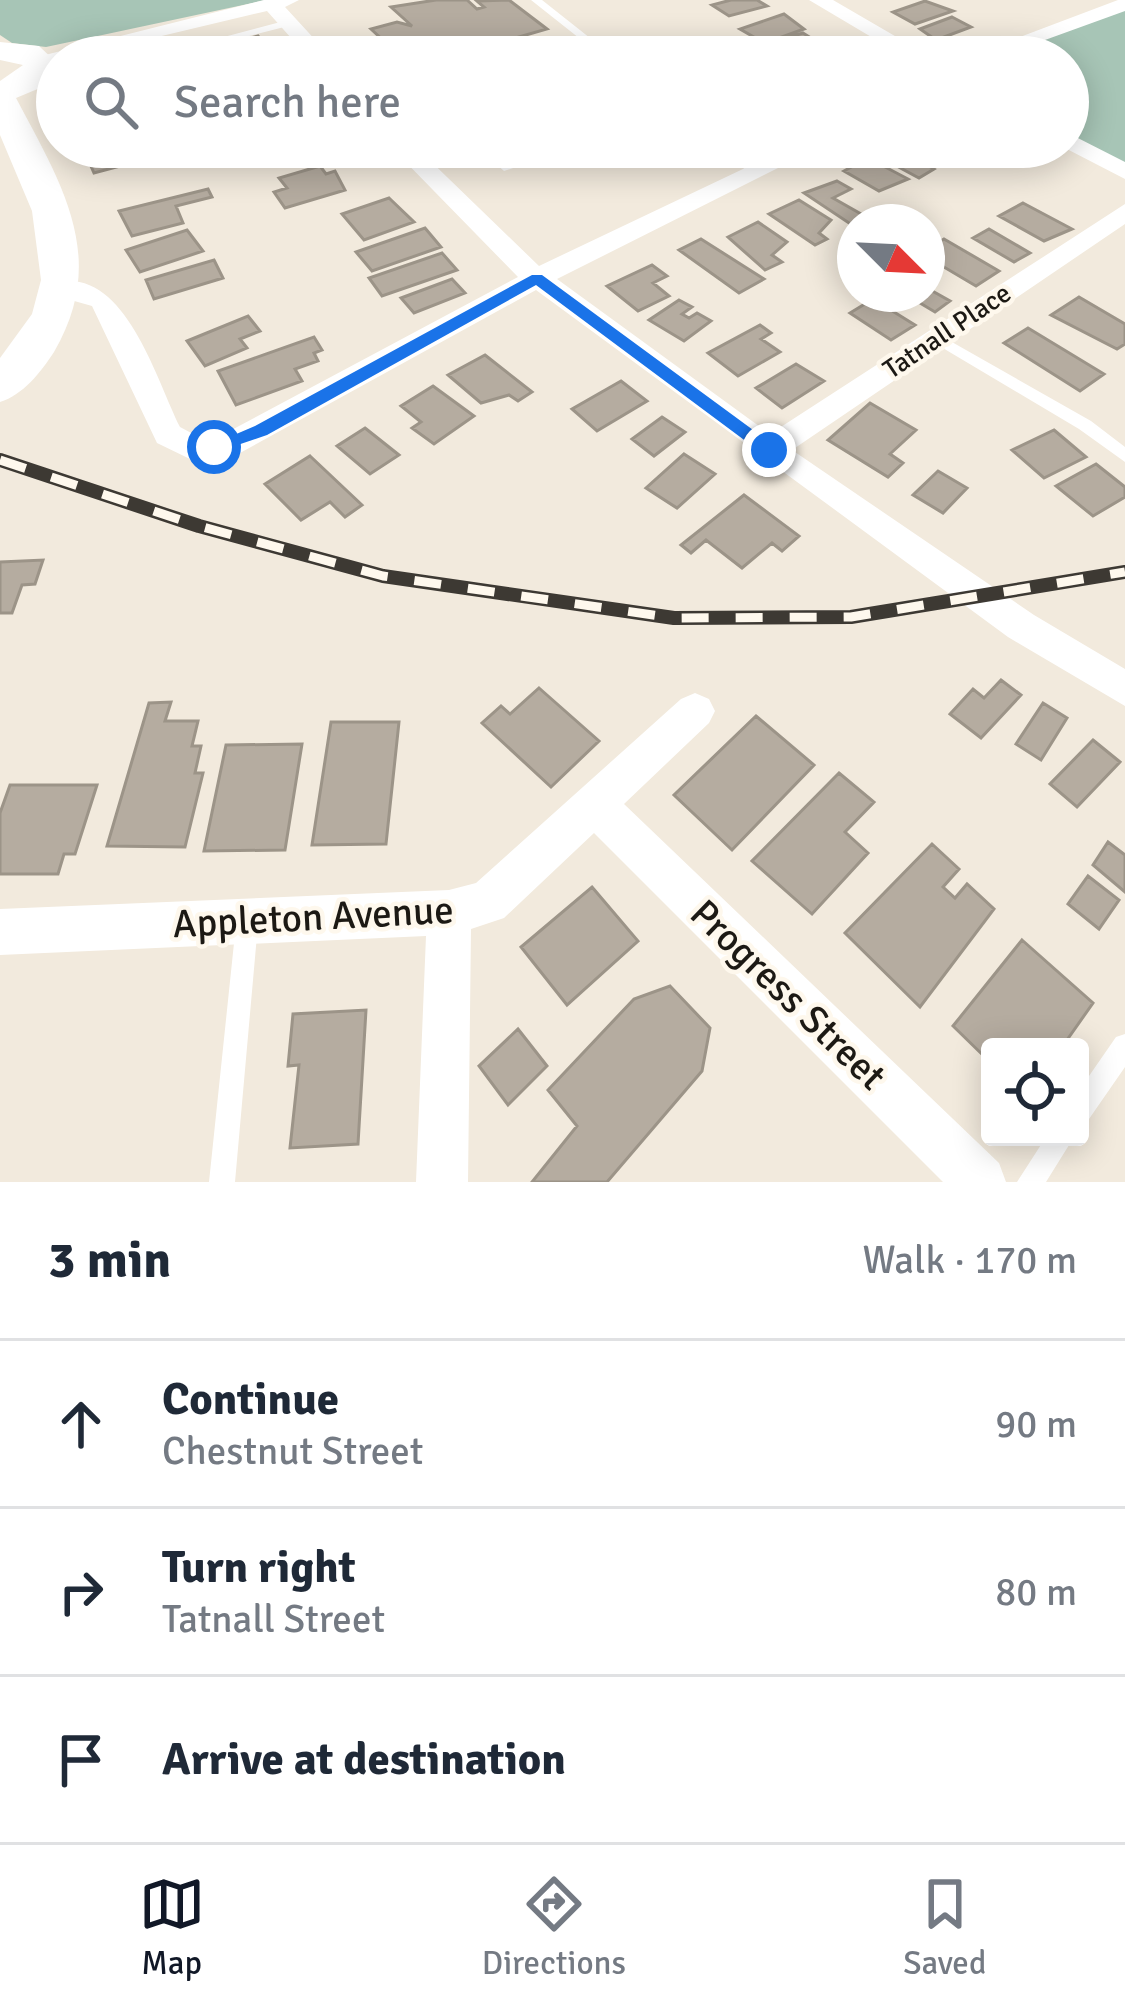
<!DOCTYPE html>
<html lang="en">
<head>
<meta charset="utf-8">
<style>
  :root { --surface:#fff; --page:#f2f2f3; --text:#1f2937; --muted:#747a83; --line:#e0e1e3; --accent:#111827 }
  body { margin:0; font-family:Signika,sans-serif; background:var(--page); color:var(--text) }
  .controls { position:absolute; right:36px; bottom:36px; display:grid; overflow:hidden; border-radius:12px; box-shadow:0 6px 30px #0003 }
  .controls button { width:108px; height:108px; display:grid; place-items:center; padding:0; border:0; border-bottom:3px solid var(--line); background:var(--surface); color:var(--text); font:60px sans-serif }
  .compass { position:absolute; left:837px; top:204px; width:108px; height:108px; border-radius:50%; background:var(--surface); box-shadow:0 6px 30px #0003; rotate:114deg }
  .stop { position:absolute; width:36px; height:36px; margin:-27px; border:9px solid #1a73e8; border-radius:50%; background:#fff }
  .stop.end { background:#1a73e8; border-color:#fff; box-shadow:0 3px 12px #0008 }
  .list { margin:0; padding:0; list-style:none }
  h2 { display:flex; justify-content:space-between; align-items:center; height:156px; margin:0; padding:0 48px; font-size:51px }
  h2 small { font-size:39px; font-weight:400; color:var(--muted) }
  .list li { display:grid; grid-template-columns:78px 1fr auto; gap:36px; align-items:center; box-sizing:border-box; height:168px; padding:0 48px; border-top:3px solid var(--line) }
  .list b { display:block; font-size:45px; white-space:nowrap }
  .list p { margin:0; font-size:39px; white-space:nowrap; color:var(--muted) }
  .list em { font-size:39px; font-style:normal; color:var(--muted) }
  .icon { flex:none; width:66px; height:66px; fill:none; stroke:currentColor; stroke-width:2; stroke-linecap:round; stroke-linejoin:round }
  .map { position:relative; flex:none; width:1125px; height:1182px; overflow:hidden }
  .search { position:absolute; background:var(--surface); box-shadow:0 6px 30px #0003; left:36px; right:36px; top:36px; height:132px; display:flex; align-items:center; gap:30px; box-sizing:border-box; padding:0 42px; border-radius:66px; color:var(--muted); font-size:45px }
  .sheet { height:660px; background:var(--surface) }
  nav { display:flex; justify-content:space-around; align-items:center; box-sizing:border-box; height:168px; border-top:3px solid var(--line); background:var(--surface); font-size:33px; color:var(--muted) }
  nav a { display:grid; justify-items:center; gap:6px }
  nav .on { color:var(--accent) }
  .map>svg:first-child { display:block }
  .green { fill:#a7c5b6 }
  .building { fill:#b5aca0; stroke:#9c9488; stroke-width:3 }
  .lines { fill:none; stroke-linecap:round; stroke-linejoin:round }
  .lane { fill:#fff; fill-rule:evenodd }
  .street { fill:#fff; fill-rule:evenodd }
  .secondary { fill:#fff; fill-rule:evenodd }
  .rail-casing { stroke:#3d3933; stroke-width:14 }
  .rail { stroke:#fef8ed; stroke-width:9; stroke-dasharray:27; stroke-linecap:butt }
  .route { fill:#1a73e8 }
  .labels { text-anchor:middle; stroke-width:9; stroke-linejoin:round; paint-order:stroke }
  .far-street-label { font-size:27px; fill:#1c1914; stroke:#fef8ed }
  .near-street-label { font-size:39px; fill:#1c1914; stroke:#fef8ed }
</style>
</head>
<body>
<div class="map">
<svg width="1125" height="1182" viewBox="0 0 1125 1182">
  <rect width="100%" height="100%" fill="#f2eadd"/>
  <!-- green -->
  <path class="green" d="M0 0H266L46 47 12 43 0 35Z
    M1125 4V171L1068 140V57H978Z"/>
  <!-- building -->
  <path class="building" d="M436 0H467L477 9 484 7 477 1 509 0 547 29 512 39 525 50 500 57H390L379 45 386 43 371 29 397 22 412 26 391 7Z
    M731 0H757L767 6 729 16 712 5Z
    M925 1 953 11 915 24 893 12Z
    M784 14 804 29 751 48 739 41 752 36 740 29Z
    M952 17 971 27 936 40 920 29Z
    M803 33 819 43 815 45 822 49 816 51 827 57H803L777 41Z
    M258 36 273 54 179 56Z
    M132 147 139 161 94 173 87 157Z
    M902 147 936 160 927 165 934 169 919 178 882 158Z
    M868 158 908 179 879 191 844 171Z
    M320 166 326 174 335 171 345 190 285 208 274 192 287 188 279 178Z
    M837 181 851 189 833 198 870 219 855 222V227L804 193Z
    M208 189 212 197 176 206 183 223 132 236 119 211Z
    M389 198 414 222 364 240 342 214Z
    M799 200 831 220 819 233 827 239 815 245 769 214Z
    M1023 203 1072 229 1044 241 999 216Z
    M758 222 787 242 772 255 782 262 765 270 728 237Z
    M425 228 441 247 372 271 356 252Z
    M989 229 1030 253 1014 262 973 238Z
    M187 230 203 251 140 272 126 250Z
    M701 239 764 279 739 293 679 250Z
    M944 239 999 271 976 286 927 257V249Z
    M442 253 457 270 382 296 369 278Z
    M214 260 223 278 154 299 146 280Z
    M652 265 667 276 653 283 669 296 638 311 607 286Z
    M452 279 465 293 414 313 401 298Z
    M927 288 950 301 935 312 905 294H927Z
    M1079 297 1125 324V344L1117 349 1051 315Z
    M873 299 915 325 891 340 850 313Z
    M679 300 692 307 682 314 689 318 697 313 711 321 684 341 649 320Z
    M248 316 260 331 240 339 247 348 205 366 187 341Z
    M760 325 771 333 761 339 780 352 738 376 708 353Z
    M1028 328 1104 374 1080 391 1004 343Z
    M314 337 322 350 314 353 318 361 295 369 302 381 236 405 218 371Z
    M485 355 532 392 518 401 509 395 481 403 448 375Z
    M796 364 824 381 782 408 756 388Z
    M621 381 647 401 597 431 572 409Z
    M433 386 474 416 434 444 412 428 421 422 401 406Z
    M870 403 916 430 890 454 903 463 888 477 828 440Z
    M662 417 685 432 654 456 632 439Z
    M365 428 399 455 370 474 337 446Z
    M1054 430 1086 457 1044 478 1012 450Z
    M684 454 715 474 677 508 646 488Z
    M310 456 362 505 345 517 330 502 301 520 265 484Z
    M1096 464 1125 487V497L1093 516 1056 486Z
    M938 471 967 488 943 513 913 495Z
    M744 495 799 536 782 551 772 543 742 568 706 540 691 553 681 545Z
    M43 560 35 584 22 585 12 613H0V562Z
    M1001 680 1021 695 981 738 950 714 973 689 984 698Z
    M539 688 599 741 551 787 482 723 501 706 510 714Z
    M171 702 165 721H198L192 746H201L195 773H203L185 847 107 846 149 703Z
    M1043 703 1067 718 1041 760 1016 744Z
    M756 716 814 765 732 850 674 795Z
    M331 722H399L386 844 312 845Z
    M1093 740 1120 762 1077 807 1050 784Z
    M302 744 285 850 204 851 226 745Z
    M839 773 874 802 845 832 868 853 812 914 752 861Z
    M10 785H97L75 854H64L58 874H0V813Z
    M1108 842 1125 855V892L1093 865Z
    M932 844 959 869 943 887 955 898 967 884 994 909 920 1007 845 933Z
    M1088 876 1119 900 1099 929 1068 904Z
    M592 887 638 941 567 1005 521 947Z
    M1022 940 1093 1003 1062 1047H990V1062L953 1026Z
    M670 986 710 1028 702 1071 607 1182H532L577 1126 548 1090 634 999Z
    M366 1010 358 1144 290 1148 299 1065 288 1066 293 1014Z
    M518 1029 547 1066 508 1105 479 1066Z"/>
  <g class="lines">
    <!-- lane -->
    <path class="lane" d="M531 0H542L614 57H602L585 43 553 57H539L554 49 517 48V44L521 43 563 45 579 38Z
      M288 20 293 23 292 25 178 54 180 57H170L167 52Z
      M313 47 318 50 317 52 298 57H280Z
      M451 147H469L417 165 411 161Z
      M477 147H490L506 162 557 147H575L504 171Z
      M717 147H730L762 172 752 175Z
      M936 333 1091 421 1125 447V462L1079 429 931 341 929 338Z
      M247 913 255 916 258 924 235 1182H209L236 924 239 916Z
      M1125 1034V1067L1089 1119 1080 1123V1089L1116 1037Z
      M1046 1137H1074L1046 1182H1017Z"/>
    <!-- street -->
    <path class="street" d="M264 0H299L285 7 331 57H308L267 11 40 65 29 59Z
      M809 0H833L931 57H905Z
      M1118 0H1125V11L998 57H967Z
      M1068 133 1125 162V179L1063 147H1068Z
      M391 147H416L539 266 789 147H820L557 279 770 434 1125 204V224L792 450 1034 615 1125 669V706L1008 637 536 290 240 453 190 459 157 443 92 306 53 295V283C124 264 155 377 180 427L195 435 224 434 518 277Z
      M695 693 709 699 715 711 709 723 624 804 999 1163 1006 1182H943L594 833 504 918 471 929 468 1182H416L426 936 0 955V909L449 890 476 883 681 699Z"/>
    <!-- secondary -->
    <path class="secondary" d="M0 42 39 46 57 63 40 88 16 98C62 185 109 258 54 352 41 372 23 395 0 402V358L32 314 41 280 32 211 0 135V81L23 65 0 60Z"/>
    <defs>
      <path id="rail" d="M0 460 199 526 383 576 674 618 851 617 1125 572"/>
    </defs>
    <!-- rail casing -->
    <use href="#rail" class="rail-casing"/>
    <!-- rail -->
    <use href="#rail" class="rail"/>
  </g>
  <!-- route -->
  <path class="route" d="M532 275H542L775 446V454H763L536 285 267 435 214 453 206 447 255 426Z"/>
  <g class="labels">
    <!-- far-street labels -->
    <g class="far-street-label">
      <text transform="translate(947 331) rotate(-34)" y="9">Tatnall Place</text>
    </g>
    <!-- near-street labels -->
    <g class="near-street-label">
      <text transform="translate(313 916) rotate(-3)" y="14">Appleton Avenue</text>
      <text transform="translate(789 994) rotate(44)" y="14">Progress Street</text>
    </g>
  </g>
</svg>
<div class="controls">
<button><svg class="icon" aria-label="locate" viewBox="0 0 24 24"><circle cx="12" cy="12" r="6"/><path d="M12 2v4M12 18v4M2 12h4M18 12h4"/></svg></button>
</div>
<svg class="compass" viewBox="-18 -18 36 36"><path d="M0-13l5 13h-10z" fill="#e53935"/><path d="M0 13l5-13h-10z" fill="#747a83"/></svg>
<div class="stop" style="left:214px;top:447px"></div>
<div class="stop end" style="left:769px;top:450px"></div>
<div class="search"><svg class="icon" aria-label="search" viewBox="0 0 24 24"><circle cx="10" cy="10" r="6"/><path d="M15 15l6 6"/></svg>Search here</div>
</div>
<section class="sheet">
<h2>3 min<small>Walk · 170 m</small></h2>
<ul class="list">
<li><svg class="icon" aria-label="ahead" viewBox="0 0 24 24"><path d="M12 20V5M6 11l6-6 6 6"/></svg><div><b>Continue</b><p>Chestnut Street</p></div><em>90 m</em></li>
<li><svg class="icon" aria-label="right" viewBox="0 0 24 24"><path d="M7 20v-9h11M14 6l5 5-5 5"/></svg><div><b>Turn right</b><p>Tatnall Street</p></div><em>80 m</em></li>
<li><svg class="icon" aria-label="arrive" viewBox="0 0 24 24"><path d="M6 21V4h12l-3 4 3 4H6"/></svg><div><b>Arrive at destination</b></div></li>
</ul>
</section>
<nav>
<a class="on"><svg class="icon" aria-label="map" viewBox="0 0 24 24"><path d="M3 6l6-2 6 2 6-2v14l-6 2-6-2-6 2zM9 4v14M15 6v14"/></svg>Map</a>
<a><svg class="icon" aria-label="directions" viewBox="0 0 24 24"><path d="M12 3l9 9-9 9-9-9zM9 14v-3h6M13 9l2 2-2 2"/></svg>Directions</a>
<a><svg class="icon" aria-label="saved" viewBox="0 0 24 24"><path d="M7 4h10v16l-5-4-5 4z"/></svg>Saved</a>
</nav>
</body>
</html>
